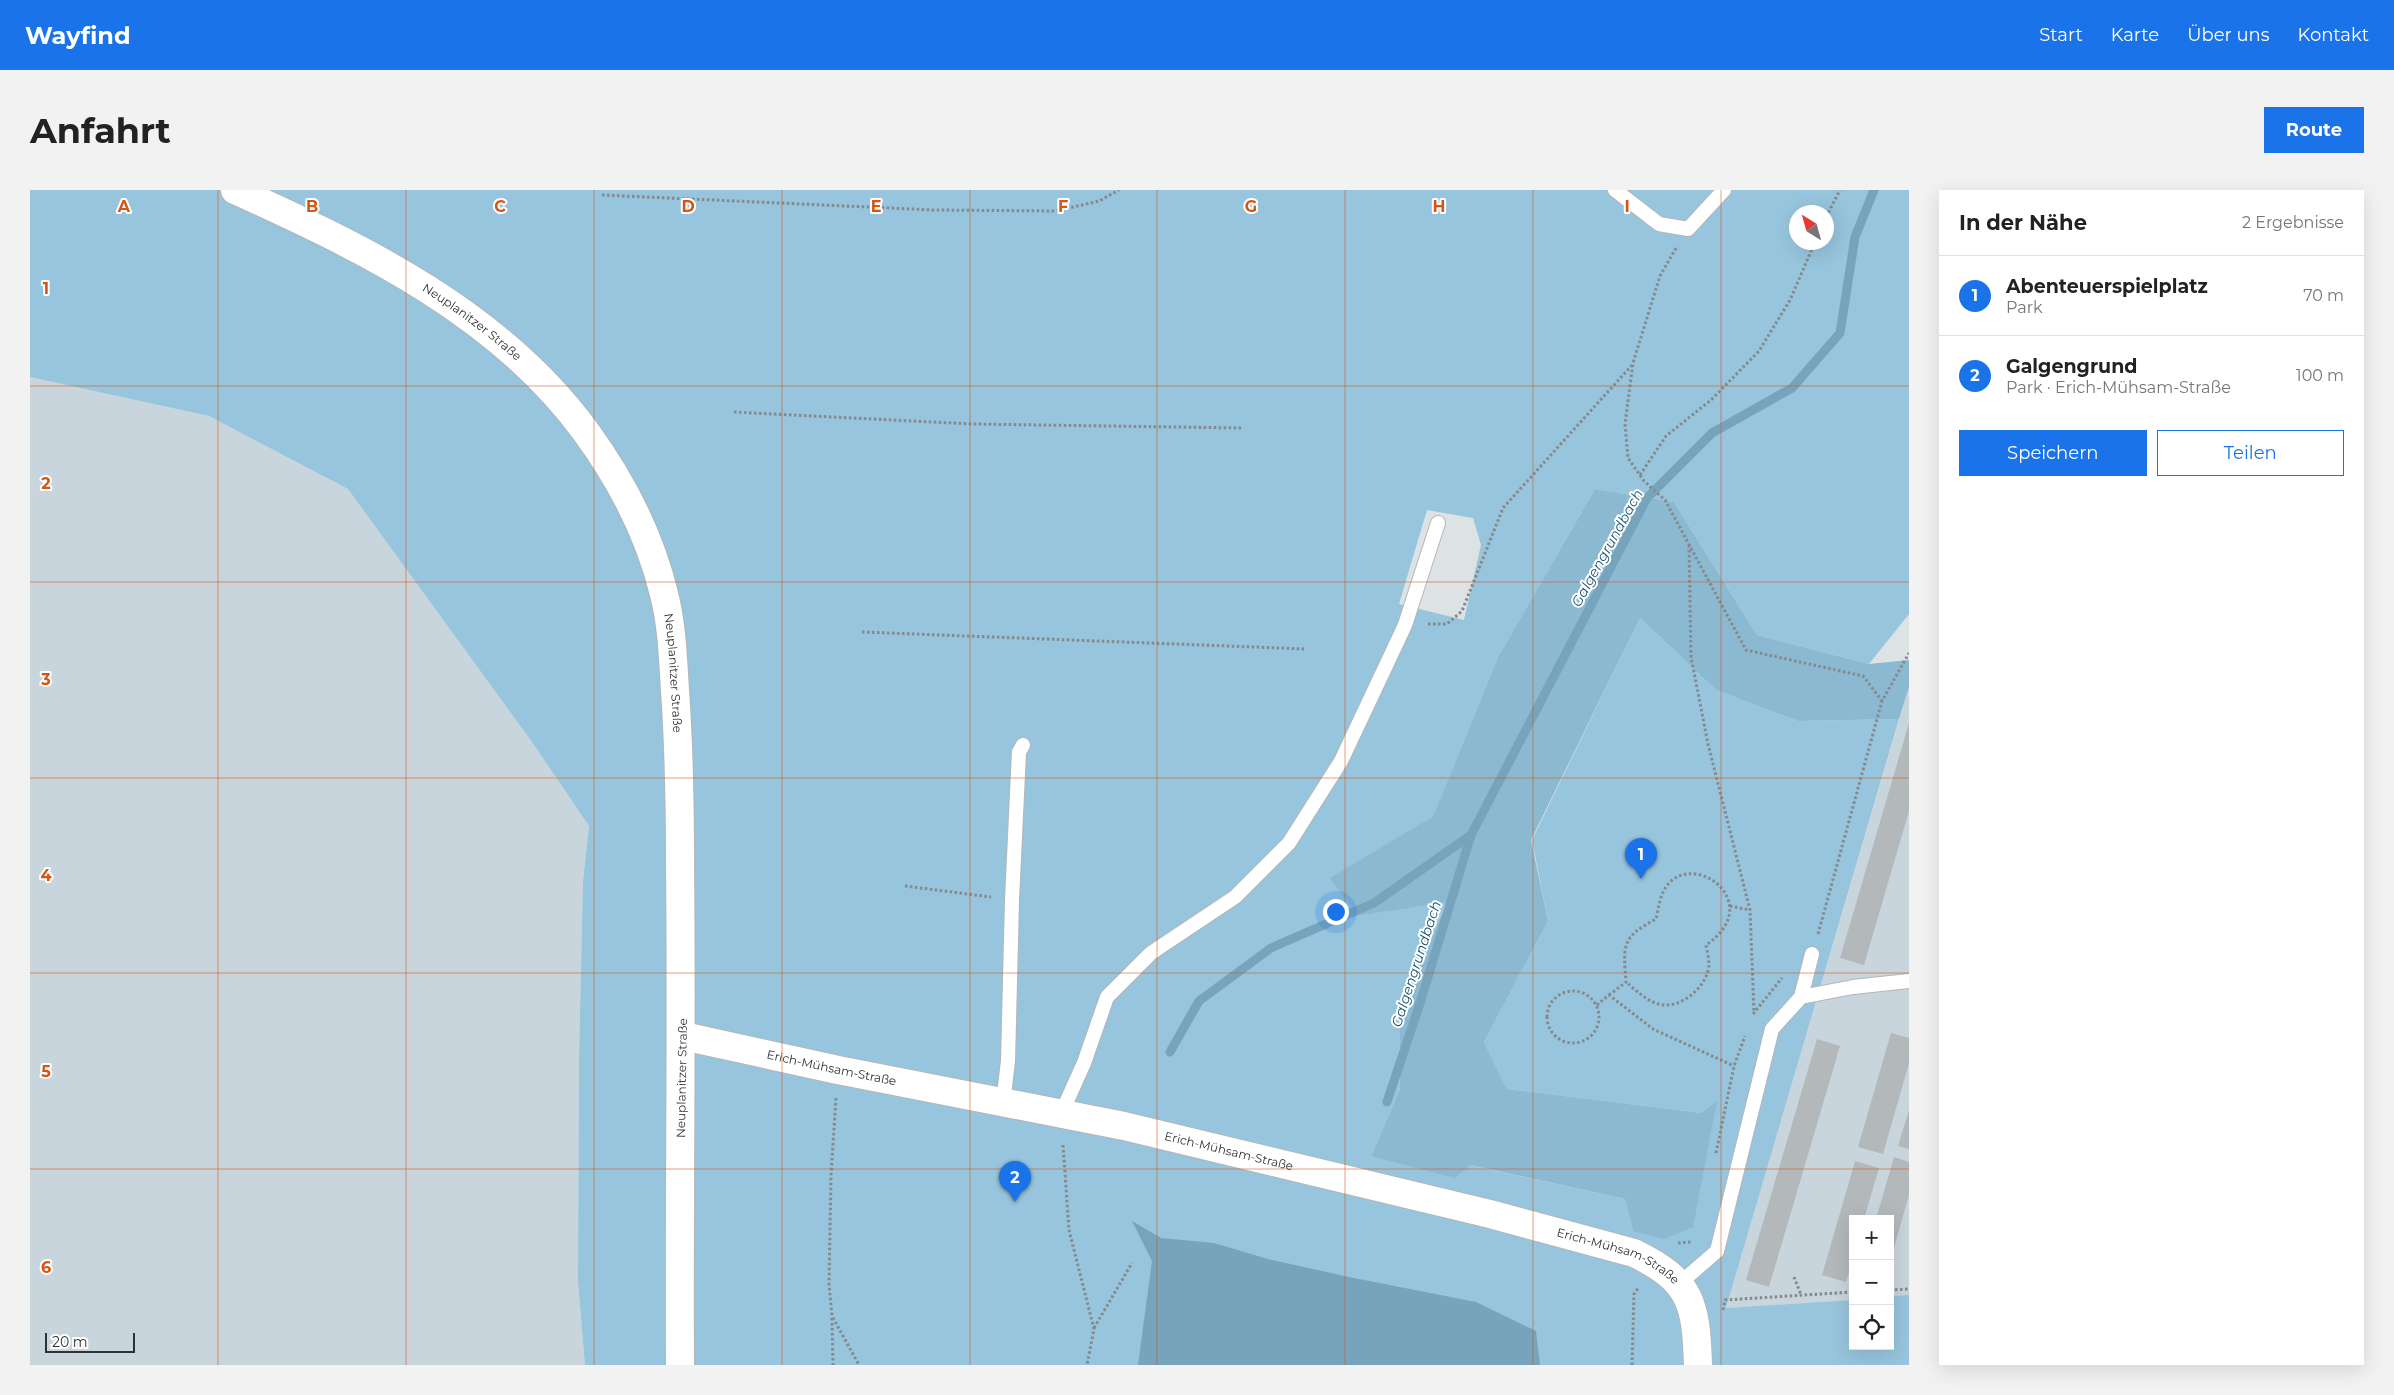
<!DOCTYPE html>
<html lang="de">
<head>
<meta charset="utf-8">
<style>
  :root { --surface:#fff; --page:#f2f2f2; --text:#222; --muted:#767676; --line:#e0e0e0; --accent:#1a73e8 }
  body { margin:0; font-family:Montserrat,sans-serif; background:var(--page); color:var(--text) }
  .controls { position:absolute; right:15px; bottom:15px; display:grid; overflow:hidden; border-radius:0px; box-shadow:0 5px 20px #0002 }
  .controls button { width:45px; height:45px; display:grid; place-items:center; padding:0; border:0; border-bottom:1px solid var(--line); background:var(--surface); color:var(--text); font:25px sans-serif }
  .compass { position:absolute; left:1759px; top:15px; width:45px; height:45px; border-radius:50%; background:var(--surface); box-shadow:0 5px 20px #0002; rotate:323deg }
  .scale { position:absolute; left:15px; bottom:12px; width:90px; box-sizing:border-box; padding-left:5px; border:2px solid #2f3132; border-top:0; font-size:14px; line-height:18px; white-space:nowrap; color:#2f3132; -webkit-text-stroke:4px #fff; paint-order:stroke }
  .you { position:absolute; left:1305px; top:721px; width:18px; height:18px; margin:-12px; border:4px solid #fff; border-radius:50%; background:#1a73e8; box-shadow:0 0 0 8px #1a73e833 }
  .badge { display:grid; place-items:center; width:32px; height:32px; border-radius:50%; background:var(--accent); color:#fff; font-size:16px; font-weight:700 }
  .pin { position:absolute; translate:-50% -41px; filter:drop-shadow(0 1px 2px #0008) }
  .pin::after { content:''; position:absolute; top:26px; width:18px; height:15px; background:inherit; clip-path:polygon(0 0,100% 0,50% 100%) }
  .list { margin:0; padding:0; list-style:none }
  h2 { display:flex; justify-content:space-between; align-items:center; height:65px; margin:0; padding:0 20px; font-size:21px }
  h2 small { font-size:16px; font-weight:400; color:var(--muted) }
  .list li { display:grid; grid-template-columns:32px 1fr auto; gap:15px; align-items:center; box-sizing:border-box; height:80px; padding:0 20px; border-top:1px solid var(--line) }
  .list b { display:block; font-size:19px; white-space:nowrap }
  .list p { margin:0; font-size:16px; white-space:nowrap; color:var(--muted) }
  .list em { font-size:16px; font-style:normal; color:var(--muted) }
  .actions { display:flex; gap:10px; padding:15px 20px }
  .actions a { flex:1; padding:11px 0; border:1px solid var(--accent); border-radius:0px; text-align:center; font-size:18px; color:var(--accent) }
  .actions .main { background:var(--accent); color:#fff }
  .icon { flex:none; width:28px; height:28px; fill:none; stroke:currentColor; stroke-width:2; stroke-linecap:round; stroke-linejoin:round }
  .map { position:relative; flex:none; width:1879px; height:1175px; overflow:hidden; border-radius:0px }
  header { display:flex; align-items:center; gap:30px; box-sizing:border-box; height:70px; padding:0 25px; background:var(--accent); color:#fff }
  header strong { font-size:24px }
  nav { display:flex; gap:28px; margin-inline-start:auto; font-size:18px }
  .intro { display:flex; align-items:center; justify-content:space-between; box-sizing:border-box; height:120px; padding:0 30px }
  h1 { margin:0; font-size:35px }
  .button { padding:12px 22px; border-radius:0px; background:var(--accent); color:#fff; font-size:18px; font-weight:700 }
  main { display:flex; gap:30px; padding:0 30px }
  aside { flex:1; background:var(--surface); border-radius:0px; box-shadow:0 5px 20px #0002 }
  .map>svg:first-child { display:block }
  .built { fill:#c9d5dc }
  .green { fill:#97c5dd; fill-rule:evenodd }
  .forest { fill:#8ab9d1 }
  .water { fill:#76a4bc }
  .lines { fill:none; stroke-linecap:round; stroke-linejoin:round }
  .stream { stroke:#76a4bc; stroke-width:9 }
  .building { fill:#b3b8bb }
  .lane-casing { stroke:#b2b7ba; stroke-width:16 }
  .street-casing { stroke:#b2b7ba; stroke-width:30 }
  .secondary-casing { stroke:#b2b7ba; stroke-width:30 }
  .path { stroke:#86898b; stroke-width:3; stroke-dasharray:2.5 2.5; stroke-linecap:butt }
  .lane { stroke:#fff; stroke-width:14 }
  .street { stroke:#fff; stroke-width:28 }
  .secondary { stroke:#fff; stroke-width:28 }
  .grid { fill:none; stroke:#d65510; stroke-width:1; stroke-opacity:0.55 }
  .labels { text-anchor:middle; stroke-width:4; stroke-linejoin:round; paint-order:stroke }
  .street-label { font-size:12px; fill:#2f3132; stroke:#fff }
  .water-label { font-size:14px; font-style:italic; fill:#1a556f; stroke:#fff }
  .grid-label { font-size:16px; text-anchor:middle; font-weight:bold; fill:#d65510; stroke:#fff; stroke-width:4; stroke-linejoin:round; paint-order:stroke }
</style>
</head>
<body>
<header>
<strong>Wayfind</strong>
<nav><a>Start</a><a>Karte</a><a>Über uns</a><a>Kontakt</a></nav>
</header>
<div class="intro"><h1>Anfahrt</h1><a class="button">Route</a></div>
<main>
<div class="map">
<svg width="1879" height="1175" viewBox="0 0 1879 1175">
  <rect width="100%" height="100%" fill="#dde2e5"/>
  <!-- built -->
  <path class="built" d="M0 187 179 226 318 299 502 552 559 636 553 691 549 870 548 1092 555 1175H0Z
    M1879 497V1105L1860 1106V1029H1823V1110L1696 1118Z"/>
  <!-- green -->
  <path class="green" d="M0 0H1879V424L1839 474 1727 445 1644 312 1565 299 1468 467 1403 626 1301 688 1327 726 1417 711 1369 818 1370 899 1341 966 1439 975 1595 1009 1603 1041 1686 912 1671 923 1477 899 1454 852 1518 731 1502 650 1610 428 1686 500 1768 531 1869 529 1696 1118 1823 1110V1156H1860V1106L1879 1105V1175H555L548 1092 549 870 553 691 559 636 502 552 318 299 179 226 0 187ZM1766 22H1796V52H1766ZM1397 320 1443 328 1451 355 1434 430 1369 414Z"/>
  <!-- forest -->
  <path class="forest" d="M1565 299 1644 312 1727 445 1839 474 1879 470V497L1869 529 1768 531 1686 500 1610 428 1501 650 1518 731 1454 852 1477 899 1671 923 1687 911 1663 1037 1634 1049 1603 1041 1595 1009 1440 975 1425 988 1341 966 1370 899 1369 818 1417 712 1327 726 1300 688 1403 626 1468 467Z"/>
  <!-- water -->
  <path class="water" d="M1102 1031 1131 1048 1184 1053 1238 1069 1319 1087 1446 1112 1506 1141 1510 1175H1108L1122 1071Z"/>
  <g class="lines">
    <!-- stream -->
    <path class="stream" d="M1140 862 1169 811 1241 758 1344 713 1441 645 1617 308 1682 243 1762 198 1810 143 1825 47 1844 0
      M1357 912 1391 810 1441 645"/>
  </g>
  <!-- building -->
  <path class="building" d="M1879 533V621L1834 775 1810 768Z
    M1861 843 1879 848V873L1853 964 1828 957Z
    M1787 849 1810 856 1739 1097 1716 1090Z
    M1879 920V959L1868 956Z
    M1864 967 1879 972V1005L1861 1068 1860 1029H1846Z
    M1825 971 1849 978 1834 1029H1823V1069L1816 1092 1792 1085Z"/>
  <g class="lines">
    <defs>
      <path id="lane" d="M1585 0 1629 34 1658 39 1694 0
        M1771 807 1823 797 1879 791
        M973 913 978 871 982 710 989 562 993 555
        M1031 924 1054 873 1077 807 1121 763 1205 707 1259 653 1311 571 1360 467 1375 435 1408 333
        M1649 1094 1687 1061 1742 839 1771 807 1782 764"/>
      <g id="street">
        <path id="s1" d="M653 846 808 880 1094 936 1460 1024 1604 1063C1662 1091 1666 1114 1668 1175"/>
      </g>
      <g id="secondary">
        <path id="s2" d="M205 0C335 59 470 124 556 242 591 290 620 346 634 404 642 435 643 469 645 500 649 558 650 616 650 674 652 841 649 1008 650 1175"/>
      </g>
    </defs>
    <!-- lane casing -->
    <use href="#lane" class="lane-casing"/>
    <!-- street casing -->
    <use href="#street" class="street-casing"/>
    <!-- secondary casing -->
    <use href="#secondary" class="secondary-casing"/>
    <!-- path -->
    <path class="path" d="M572 5 904 20 1026 21 1069 11 1089 0
      M1796 27 1810 0
      M1646 58 1630 86 1603 173 1595 234 1598 268 1614 291 1635 310 1716 460 1833 486 1852 511
      M704 222 943 234 1213 238
      M1610 285 1636 246 1681 210 1729 161 1760 110 1785 52
      M1659 355 1661 467 1678 554 1720 720 1724 822
      M1398 434H1417L1432 421 1473 318 1603 174
      M832 442 1276 459
      M875 696 961 707
      M1700 716 1720 720
      M1788 744 1852 511 1879 463
      M1517 827a26 26 0 1 1 52 0a26 26 0 1 1-52 0Z
      M1579 805 1596 792C1593 754 1592 747 1626 729 1629 716 1630 703 1639 693 1669 662 1735 715 1676 755 1677 761 1679 769 1679 775 1678 794 1656 815 1636 815 1620 815 1607 801 1596 792
      M1567 815 1579 805 1623 839 1704 876
      M1723 824 1752 788
      M806 908 801 985 799 1094 802 1126 829 1175
      M1033 955 1039 1040 1064 1139 1057 1175
      M1686 963 1704 876 1715 846
      M1648 1053 1661 1052
      M1764 1087 1771 1105
      M1860 1100 1879 1099
      M1693 1120 1695 1110 1823 1102
      M802 1128 803 1175
      M1064 1138 1102 1073
      M1602 1175 1604 1104 1609 1097"/>
    <!-- lane -->
    <use href="#lane" class="lane"/>
    <!-- street -->
    <use href="#street" class="street"/>
    <!-- secondary -->
    <use href="#secondary" class="secondary"/>
  </g>
  <!-- grid -->
  <path class="grid" d="M188 0V1175M376 0V1175M564 0V1175M752 0V1175M940 0V1175M1127 0V1175M1315 0V1175M1503 0V1175M1691 0V1175M0 196H1879M0 392H1879M0 588H1879M0 783H1879M0 979H1879"/>
  <g class="labels">
    <!-- street labels -->
    <g class="street-label">
      <text dy="4" stroke="none"><textPath href="#s2" startOffset="272">Neuplanitzer Straße</textPath></text>
      <text dy="4" stroke="none"><textPath href="#s2" startOffset="692">Neuplanitzer Straße</textPath></text>
      <text dy="4" stroke="none"><textPath href="#s1" startOffset="152">Erich-Mühsam-Straße</textPath></text>
      <text transform="translate(652 888) rotate(-89)" y="4">Neuplanitzer Straße</text>
      <text dy="4" stroke="none"><textPath href="#s1" startOffset="558">Erich-Mühsam-Straße</textPath></text>
      <text dy="4" stroke="none"><textPath href="#s1" startOffset="962">Erich-Mühsam-Straße</textPath></text>
    </g>
    <!-- water labels -->
    <g class="water-label">
      <text transform="translate(1577 358) rotate(-61)" y="5">Galgengrundbach</text>
      <text transform="translate(1386 774) rotate(-72)" y="5">Galgengrundbach</text>
    </g>
  </g>
  <g class="grid-label">
    <text x="94" y="22">A</text>
    <text x="282" y="22">B</text>
    <text x="470" y="22">C</text>
    <text x="658" y="22">D</text>
    <text x="846" y="22">E</text>
    <text x="1033" y="22">F</text>
    <text x="1221" y="22">G</text>
    <text x="1409" y="22">H</text>
    <text x="1597" y="22">I</text>
    <text x="16" y="104">1</text>
    <text x="16" y="299">2</text>
    <text x="16" y="495">3</text>
    <text x="16" y="691">4</text>
    <text x="16" y="887">5</text>
    <text x="16" y="1083">6</text>
  </g>
</svg>
<div class="controls">
<button>+</button>
<button>−</button>
<button><svg class="icon" aria-label="locate" viewBox="0 0 24 24"><circle cx="12" cy="12" r="6"/><path d="M12 2v4M12 18v4M2 12h4M18 12h4"/></svg></button>
</div>
<svg class="compass" viewBox="-18 -18 36 36"><path d="M0-13l5 13h-10z" fill="#e53935"/><path d="M0 13l5-13h-10z" fill="#767676"/></svg>
<div class="scale">20 m</div>
<div class="you"></div>
<div class="pin badge" style="left:1611px;top:689px">1</div>
<div class="pin badge" style="left:985px;top:1012px">2</div>
</div>
<aside>
<h2>In der Nähe<small>2 Ergebnisse</small></h2>
<ul class="list">
<li><span class="badge">1</span><div><b>Abenteuerspielplatz</b><p>Park</p></div><em>70 m</em></li>
<li><span class="badge">2</span><div><b>Galgengrund</b><p>Park · Erich-Mühsam-Straße</p></div><em>100 m</em></li>
</ul>
<div class="actions"><a class="main">Speichern</a><a>Teilen</a></div>
</aside>
</main>
</body>
</html>
